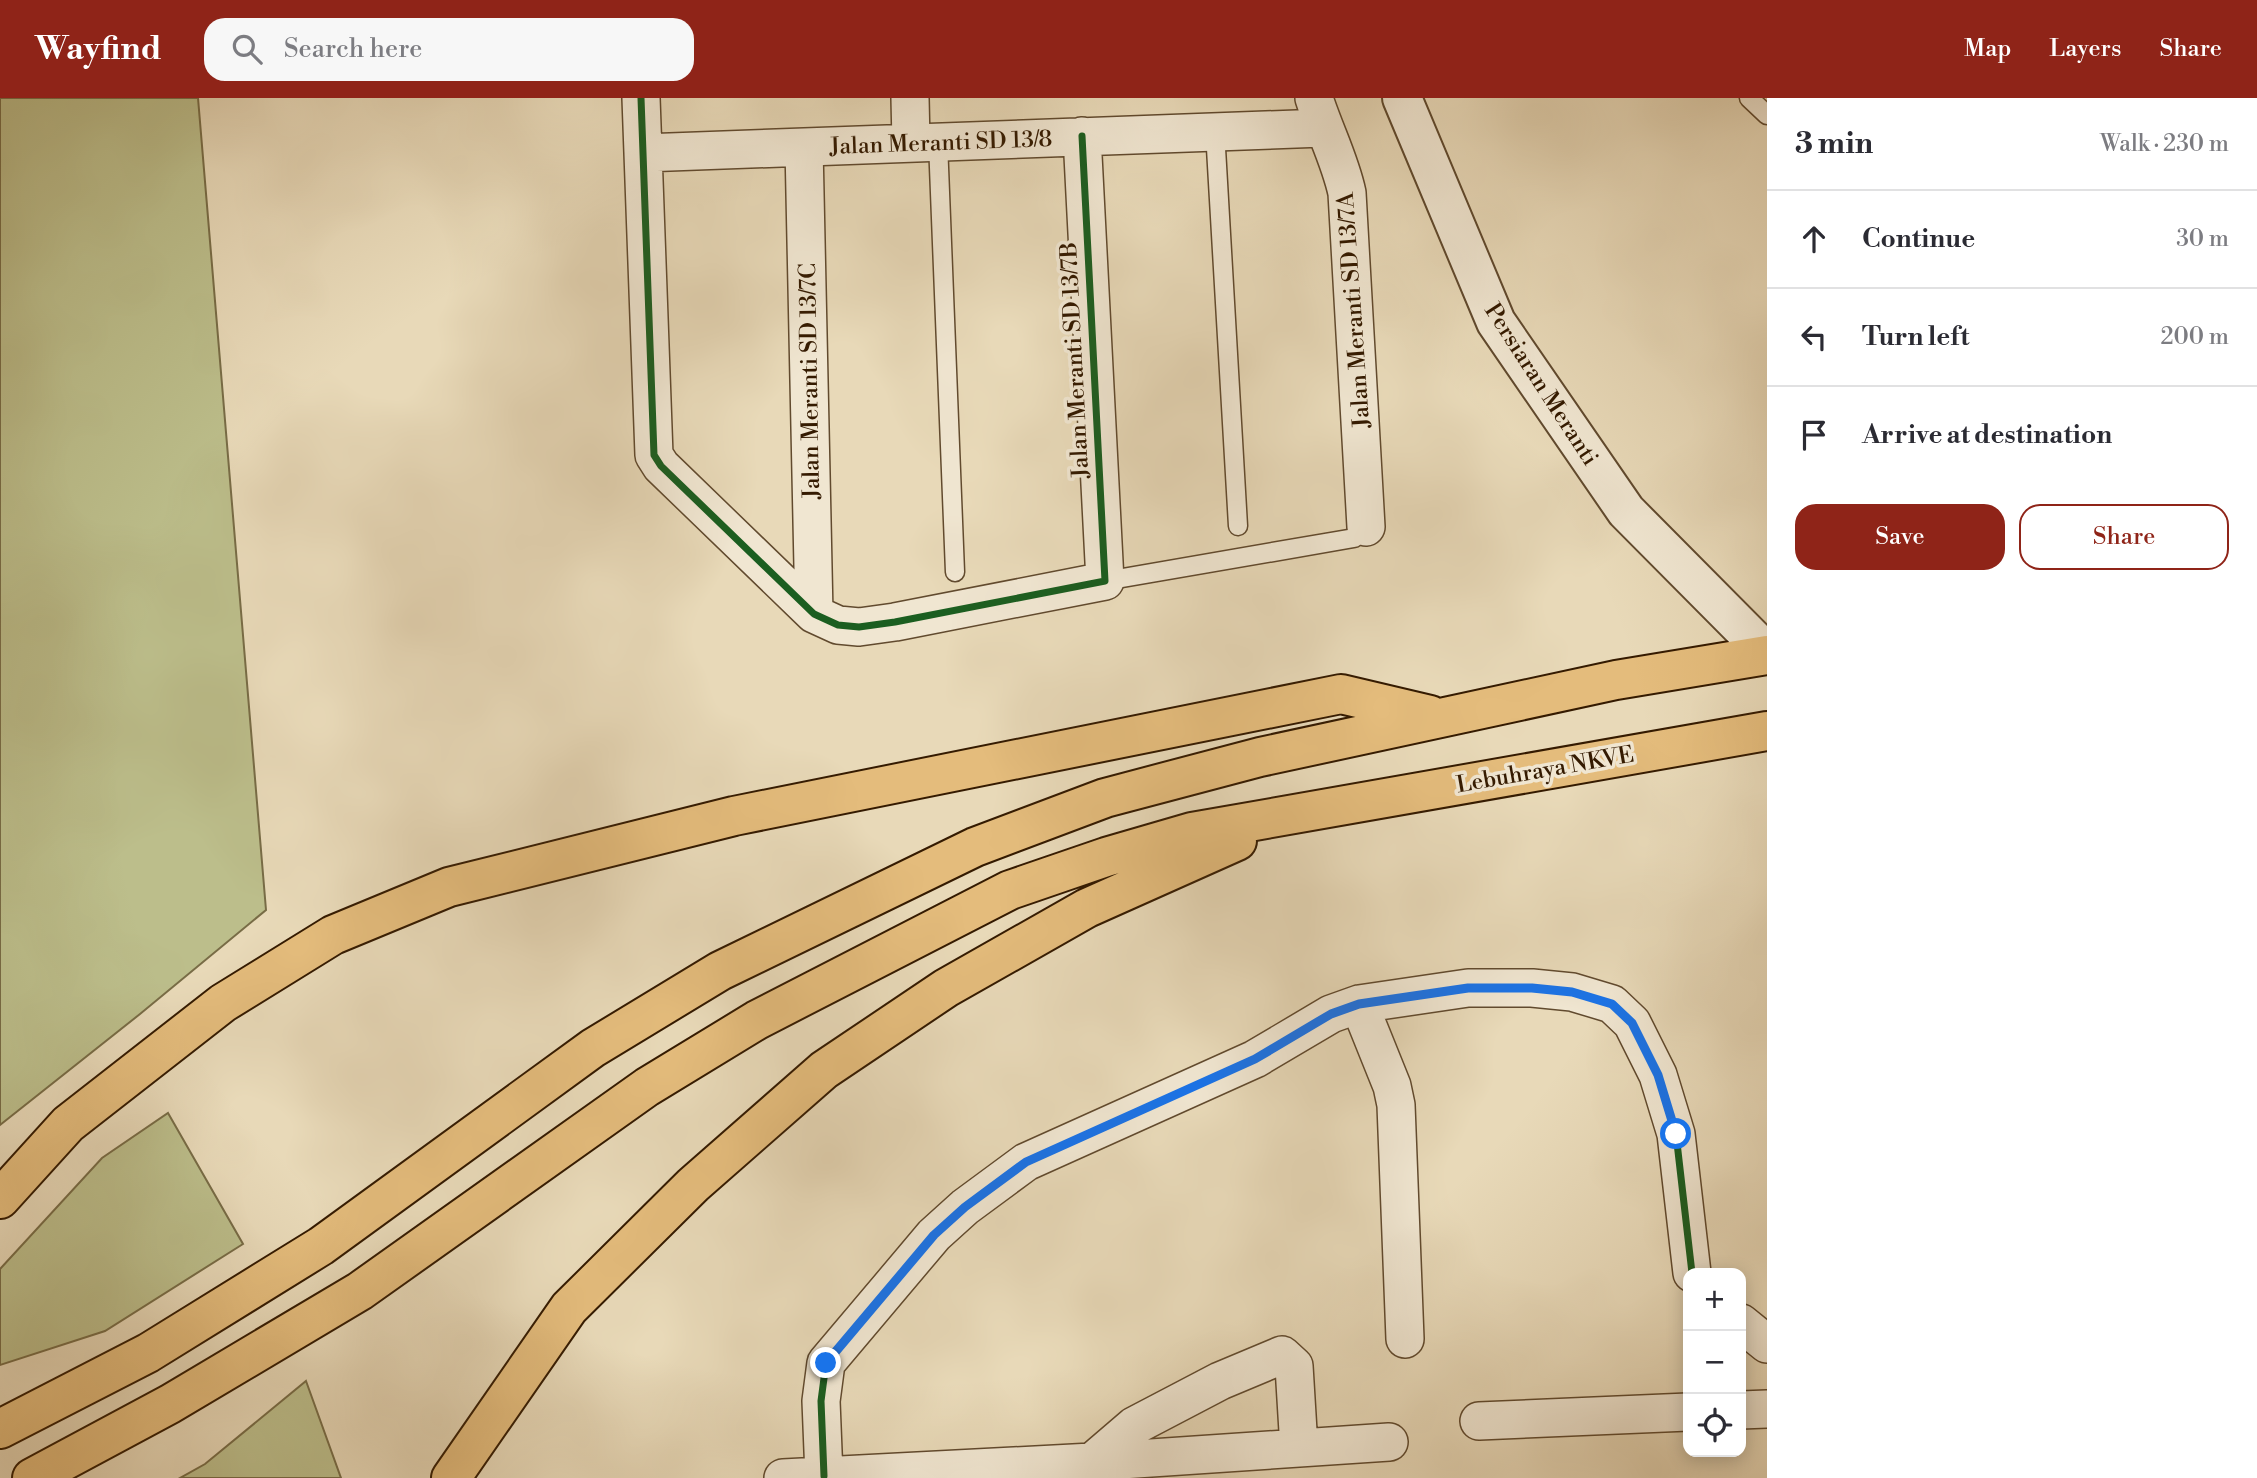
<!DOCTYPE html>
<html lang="en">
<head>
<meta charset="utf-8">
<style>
  :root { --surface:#fff; --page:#f7f7f7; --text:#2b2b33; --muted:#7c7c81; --line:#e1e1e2; --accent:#8f2418 }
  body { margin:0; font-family:"Libre Bodoni",serif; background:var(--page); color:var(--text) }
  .controls { position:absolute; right:21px; bottom:21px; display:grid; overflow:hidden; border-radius:14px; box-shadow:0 4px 18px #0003 }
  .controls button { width:63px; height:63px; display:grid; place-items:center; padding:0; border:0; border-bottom:2px solid var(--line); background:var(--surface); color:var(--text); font:35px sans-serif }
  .stop { position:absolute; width:21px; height:21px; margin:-16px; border:5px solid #1a73e8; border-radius:50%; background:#fff }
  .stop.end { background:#1a73e8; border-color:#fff; box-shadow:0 2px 7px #0008 }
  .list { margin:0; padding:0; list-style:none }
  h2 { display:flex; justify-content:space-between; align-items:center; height:91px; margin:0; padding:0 28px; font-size:30px }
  h2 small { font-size:23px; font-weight:400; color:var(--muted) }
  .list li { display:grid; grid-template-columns:46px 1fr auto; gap:21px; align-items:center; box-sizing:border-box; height:98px; padding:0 28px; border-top:2px solid var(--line) }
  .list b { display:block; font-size:26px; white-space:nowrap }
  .list em { font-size:23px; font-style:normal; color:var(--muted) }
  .actions { display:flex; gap:14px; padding:21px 28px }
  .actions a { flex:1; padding:16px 0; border:2px solid var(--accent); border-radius:21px; text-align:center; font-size:24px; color:var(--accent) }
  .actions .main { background:var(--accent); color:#fff }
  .icon { flex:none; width:38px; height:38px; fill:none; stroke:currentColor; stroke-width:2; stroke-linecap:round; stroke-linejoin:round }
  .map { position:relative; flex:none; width:1767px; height:1380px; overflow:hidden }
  header { display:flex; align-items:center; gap:42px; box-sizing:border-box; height:98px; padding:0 35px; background:var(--accent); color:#fff }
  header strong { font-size:33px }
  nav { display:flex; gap:38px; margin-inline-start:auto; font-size:24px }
  .search { width:490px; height:63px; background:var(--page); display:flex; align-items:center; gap:18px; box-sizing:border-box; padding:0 24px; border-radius:21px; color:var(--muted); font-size:26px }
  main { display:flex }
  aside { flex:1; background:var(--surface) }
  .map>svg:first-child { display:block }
  .green { fill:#bcbe8b; stroke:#786c46; stroke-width:2 }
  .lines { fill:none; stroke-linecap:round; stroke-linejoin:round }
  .service-casing { stroke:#614a2e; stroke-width:21 }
  .minor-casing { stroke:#614a2e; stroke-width:40 }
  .tertiary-casing { stroke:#614a2e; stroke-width:42 }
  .motorway-casing { stroke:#341a00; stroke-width:42 }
  .service { stroke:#f0e6d1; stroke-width:18 }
  .minor { stroke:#f0e6d1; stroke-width:37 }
  .tertiary { stroke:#f0e6d1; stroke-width:38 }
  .motorway { stroke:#e4bc7c; stroke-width:38 }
  .cycleway-casing { stroke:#f0e6d1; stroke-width:11 }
  .cycleway { stroke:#1b5e20; stroke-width:7 }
  .route { stroke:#1a73e8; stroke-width:9 }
  .labels { text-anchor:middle; stroke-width:7; stroke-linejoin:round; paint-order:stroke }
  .street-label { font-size:23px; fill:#341a00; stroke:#f0e6d1 }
</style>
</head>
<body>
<header>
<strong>Wayfind</strong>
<div class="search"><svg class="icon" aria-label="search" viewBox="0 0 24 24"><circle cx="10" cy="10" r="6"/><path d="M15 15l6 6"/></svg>Search here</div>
<nav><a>Map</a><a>Layers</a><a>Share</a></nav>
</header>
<main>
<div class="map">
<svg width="1767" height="1380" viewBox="0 0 1767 1380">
  <rect width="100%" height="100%" fill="#e8d9b8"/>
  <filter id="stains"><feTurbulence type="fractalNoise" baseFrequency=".00286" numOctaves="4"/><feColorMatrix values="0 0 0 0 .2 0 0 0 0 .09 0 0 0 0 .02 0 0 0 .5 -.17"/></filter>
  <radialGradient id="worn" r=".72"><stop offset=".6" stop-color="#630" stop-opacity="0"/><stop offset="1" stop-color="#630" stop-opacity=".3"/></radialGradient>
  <!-- green -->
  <path class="green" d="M0 0H198L266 812 140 916 0 1027Z
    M168 1015 243 1146 105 1233 0 1267V1171L102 1060Z
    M306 1283 341 1380H180L205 1366Z"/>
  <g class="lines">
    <defs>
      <path id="service" d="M1749 0 1767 17
        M1215 33 1238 428
        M938 44 955 474
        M1105 483 1354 440 1366 429"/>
      <path id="minor" d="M641 0 654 357 661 368 814 516 838 527 859 529 895 524 1105 483 1082 38
        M910 0 911 45
        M1314 0C1324 32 1340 62 1347 95L1366 429
        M804 49 814 516
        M643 55 1323 30
        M1359 906 1392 988 1396 1007 1405 1241
        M1741 1225 1767 1246
        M1741 1312 1767 1311
        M1479 1323 1688 1314
        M1092 1364 1134 1328 1220 1283 1282 1257 1294 1268 1299 1350
        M824 1378 821 1303 826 1265 934 1137 965 1109 1026 1064 1255 961 1331 916 1359 906 1468 890H1532L1572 894 1612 906 1632 925 1658 977 1676 1036 1692 1175
        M783 1380 1092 1364 1389 1344"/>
      <path id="tertiary" d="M1402 0 1496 224 1626 413 1767 555"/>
      <path id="motorway" d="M0 1101 68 1026 223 905 333 837 449 789 734 718 1341 596 1430 617
        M0 1331 148 1255 321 1148 593 950 720 873 975 749 1105 700 1260 659 1616 582 1767 557
        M32 1380 170 1306 360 1193 647 989 757 922 1010 792 1106 759 1192 734 1767 633
        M451 1380 569 1210 693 1087 824 972 946 890 1087 810 1237 743"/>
    </defs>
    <!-- service casing -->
    <use href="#service" class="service-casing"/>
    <!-- minor casing -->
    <use href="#minor" class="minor-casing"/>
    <!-- tertiary casing -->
    <use href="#tertiary" class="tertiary-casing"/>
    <!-- motorway casing -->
    <use href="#motorway" class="motorway-casing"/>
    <!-- service -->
    <use href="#service" class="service"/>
    <!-- minor -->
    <use href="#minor" class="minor"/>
    <!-- tertiary -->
    <use href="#tertiary" class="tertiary"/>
    <!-- motorway -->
    <use href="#motorway" class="motorway"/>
    <defs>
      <path id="cycleway" d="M641 0 654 357 661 368 814 516 838 527 859 529 895 524 1105 483 1082 38
        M824 1378 821 1303 826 1265 934 1137 965 1109 1026 1064 1255 961 1331 916 1359 906 1468 890H1532L1572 894 1612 906 1632 925 1658 977 1676 1036 1692 1175"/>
    </defs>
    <!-- cycleway casing -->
    <use href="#cycleway" class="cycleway-casing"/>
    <!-- cycleway -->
    <use href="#cycleway" class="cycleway"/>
  </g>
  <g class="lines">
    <!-- route -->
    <path class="route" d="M826 1265 934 1137 965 1109 1026 1064 1255 961 1331 916 1359 906 1468 890H1532L1572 894 1612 906 1632 925 1658 977 1676 1036"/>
  </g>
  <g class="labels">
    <!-- street labels -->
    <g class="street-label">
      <text transform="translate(941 44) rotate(-2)" y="8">Jalan Meranti SD 13/8</text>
      <text transform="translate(1353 212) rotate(-94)" y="8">Jalan Meranti SD 13/7A</text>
      <text transform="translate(1074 262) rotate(-93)" y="8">Jalan Meranti SD 13/7B</text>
      <text transform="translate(809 283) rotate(-91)" y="8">Jalan Meranti SD 13/7C</text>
      <text transform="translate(1542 286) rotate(57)" y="8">Persiaran Meranti</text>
      <text transform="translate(1545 671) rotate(-10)" y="8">Lebuhraya NKVE</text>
    </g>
  </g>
  <rect width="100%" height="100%" filter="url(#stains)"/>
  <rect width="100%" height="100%" fill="url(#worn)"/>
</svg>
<div class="controls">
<button>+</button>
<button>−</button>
<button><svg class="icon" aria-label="locate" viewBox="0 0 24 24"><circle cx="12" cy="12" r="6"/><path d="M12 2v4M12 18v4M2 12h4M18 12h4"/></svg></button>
</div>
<div class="stop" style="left:1676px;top:1036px"></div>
<div class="stop end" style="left:826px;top:1265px"></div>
</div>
<aside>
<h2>3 min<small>Walk · 230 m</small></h2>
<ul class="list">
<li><svg class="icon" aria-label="ahead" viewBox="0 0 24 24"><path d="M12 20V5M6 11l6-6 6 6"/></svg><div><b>Continue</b></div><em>30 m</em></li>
<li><svg class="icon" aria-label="left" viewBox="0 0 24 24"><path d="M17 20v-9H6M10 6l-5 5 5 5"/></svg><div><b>Turn left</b></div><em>200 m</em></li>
<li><svg class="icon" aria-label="arrive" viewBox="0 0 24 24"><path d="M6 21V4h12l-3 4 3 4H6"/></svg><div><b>Arrive at destination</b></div></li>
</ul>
<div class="actions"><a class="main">Save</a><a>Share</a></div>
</aside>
</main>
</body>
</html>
